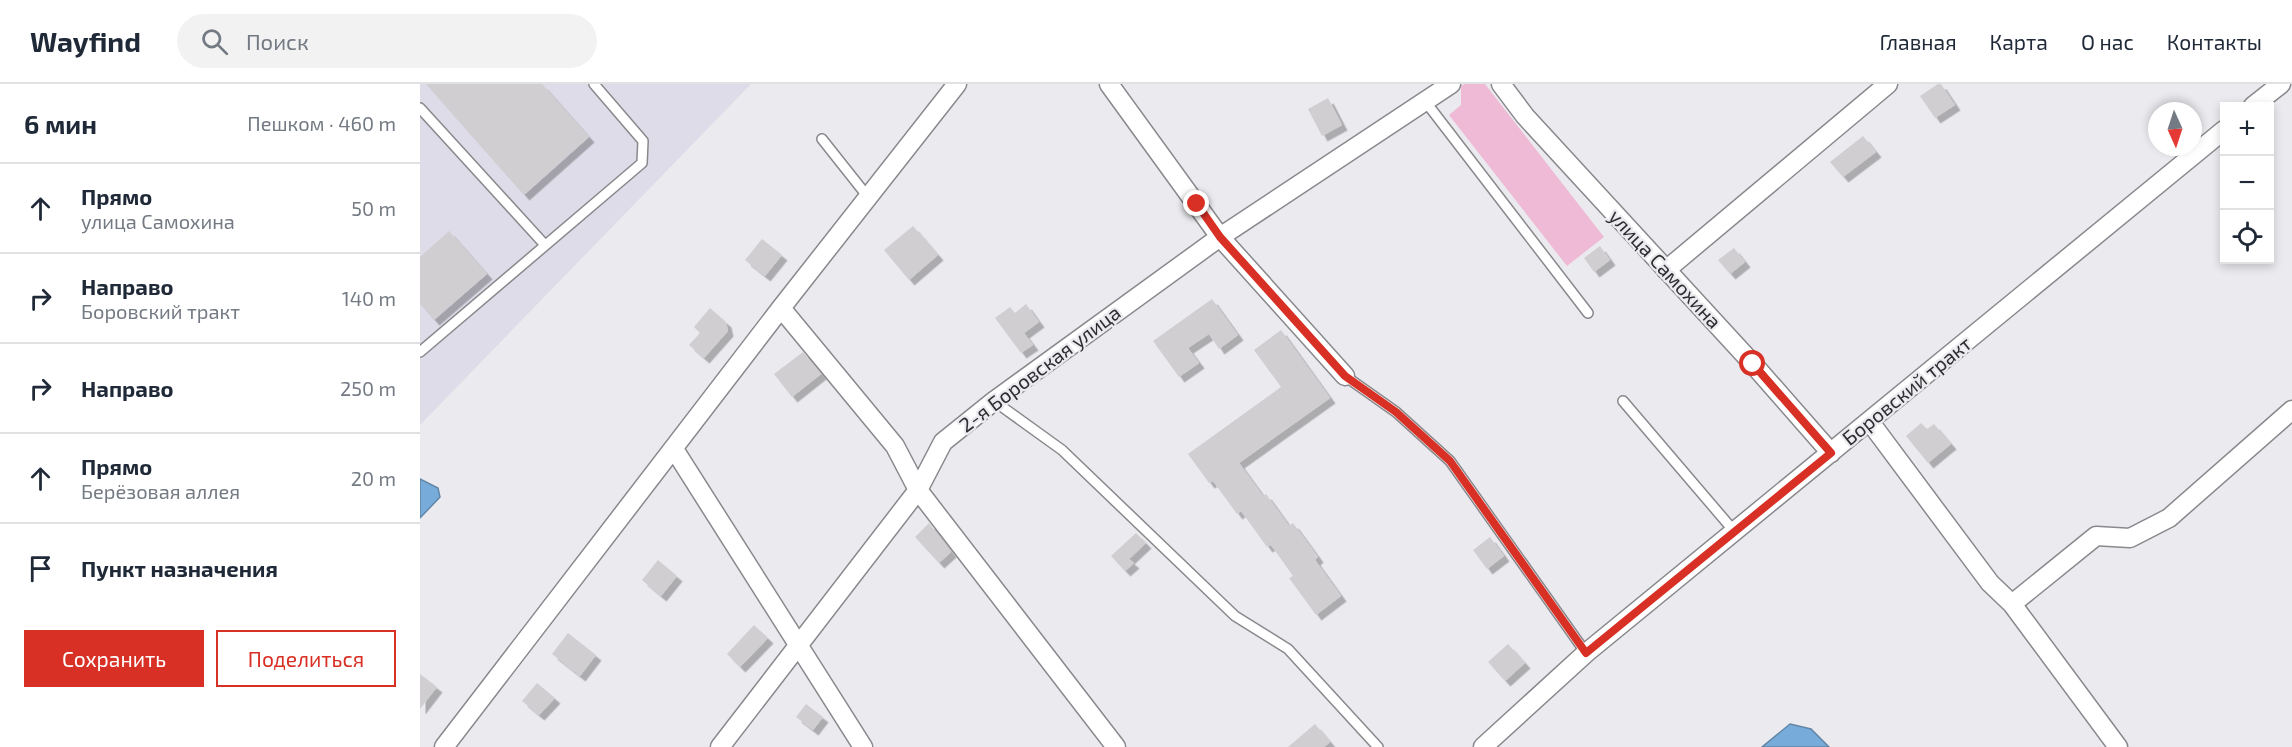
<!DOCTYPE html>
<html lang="ru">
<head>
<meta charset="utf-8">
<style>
  :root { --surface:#fff; --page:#f2f2f3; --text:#1f2937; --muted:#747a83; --line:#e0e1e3; --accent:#d93025 }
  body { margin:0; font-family:"Exo 2",sans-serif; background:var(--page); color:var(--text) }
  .controls { position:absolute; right:18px; top:18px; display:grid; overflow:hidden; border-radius:0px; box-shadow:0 3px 9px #0003 }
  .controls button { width:54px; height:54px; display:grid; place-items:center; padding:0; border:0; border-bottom:2px solid var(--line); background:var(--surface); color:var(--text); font:30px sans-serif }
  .compass { position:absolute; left:1728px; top:18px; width:54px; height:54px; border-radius:50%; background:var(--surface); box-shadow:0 3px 9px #0003; rotate:177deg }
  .stop { position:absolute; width:18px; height:18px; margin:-14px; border:4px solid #d93025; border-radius:50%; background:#fff }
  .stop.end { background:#d93025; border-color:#fff; box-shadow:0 2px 6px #0008 }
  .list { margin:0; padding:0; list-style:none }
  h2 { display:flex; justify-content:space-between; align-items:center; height:78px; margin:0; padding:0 24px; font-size:26px }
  h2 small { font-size:20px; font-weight:400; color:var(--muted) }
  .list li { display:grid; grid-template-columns:39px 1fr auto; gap:18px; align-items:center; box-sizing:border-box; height:90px; padding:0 24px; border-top:2px solid var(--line) }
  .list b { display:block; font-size:22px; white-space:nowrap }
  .list p { margin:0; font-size:20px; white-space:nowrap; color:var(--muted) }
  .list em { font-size:20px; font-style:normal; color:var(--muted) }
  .actions { display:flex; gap:12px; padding:18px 24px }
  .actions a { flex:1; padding:14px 0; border:2px solid var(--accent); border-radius:0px; text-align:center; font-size:21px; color:var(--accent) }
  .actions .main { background:var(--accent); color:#fff }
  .icon { flex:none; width:33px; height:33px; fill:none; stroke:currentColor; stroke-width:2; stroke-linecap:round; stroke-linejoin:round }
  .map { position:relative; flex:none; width:1872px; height:663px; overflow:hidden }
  header { display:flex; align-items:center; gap:36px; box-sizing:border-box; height:84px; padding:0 30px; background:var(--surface); border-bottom:2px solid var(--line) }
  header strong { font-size:28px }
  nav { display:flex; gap:33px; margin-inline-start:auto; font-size:21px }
  .search { width:420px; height:54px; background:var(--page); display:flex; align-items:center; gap:15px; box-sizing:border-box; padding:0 21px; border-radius:33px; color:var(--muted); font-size:22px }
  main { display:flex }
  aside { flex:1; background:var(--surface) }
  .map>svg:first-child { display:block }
  .built { fill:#dedce8 }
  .green { fill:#efbad5 }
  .water { fill:#77acda; stroke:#6186a7; stroke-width:1.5 }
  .building { fill:#d1ced2; filter:url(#shadow) }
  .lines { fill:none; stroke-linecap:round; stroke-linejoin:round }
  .lane-casing { stroke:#89888c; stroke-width:12 }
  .street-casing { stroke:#89888c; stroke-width:21 }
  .lane { stroke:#fff; stroke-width:9 }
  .street { stroke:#fff; stroke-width:18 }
  .route { stroke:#d93025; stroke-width:8 }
  .labels { text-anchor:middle; stroke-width:4.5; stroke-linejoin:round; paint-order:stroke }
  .street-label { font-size:20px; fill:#2e2e30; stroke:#ebeaef }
</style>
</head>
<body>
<header>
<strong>Wayfind</strong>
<div class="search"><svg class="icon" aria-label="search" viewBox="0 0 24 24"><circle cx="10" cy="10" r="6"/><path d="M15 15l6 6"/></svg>Поиск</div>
<nav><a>Главная</a><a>Карта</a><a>О нас</a><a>Контакты</a></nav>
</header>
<main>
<aside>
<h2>6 мин<small>Пешком · 460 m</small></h2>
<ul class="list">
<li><svg class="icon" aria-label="ahead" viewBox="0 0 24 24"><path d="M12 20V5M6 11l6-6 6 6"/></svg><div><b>Прямо</b><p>улица Самохина</p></div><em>50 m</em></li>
<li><svg class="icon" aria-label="right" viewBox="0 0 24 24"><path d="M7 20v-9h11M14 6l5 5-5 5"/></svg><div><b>Направо</b><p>Боровский тракт</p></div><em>140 m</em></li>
<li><svg class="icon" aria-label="right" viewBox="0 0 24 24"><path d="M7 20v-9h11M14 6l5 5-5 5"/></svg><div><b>Направо</b></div><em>250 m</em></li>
<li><svg class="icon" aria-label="ahead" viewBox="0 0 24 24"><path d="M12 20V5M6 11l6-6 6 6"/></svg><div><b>Прямо</b><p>Берёзовая аллея</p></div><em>20 m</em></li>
<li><svg class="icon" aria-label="arrive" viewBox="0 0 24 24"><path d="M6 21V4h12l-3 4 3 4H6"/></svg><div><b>Пункт назначения</b></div></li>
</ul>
<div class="actions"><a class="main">Сохранить</a><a>Поделиться</a></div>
</aside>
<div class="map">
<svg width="1872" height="663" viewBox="0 0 1872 663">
  <defs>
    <filter id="shadow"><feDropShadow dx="5.5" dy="5.5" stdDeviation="0" flood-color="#0004"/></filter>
  </defs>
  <rect width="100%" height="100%" fill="#ebeaef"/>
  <!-- built -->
  <path class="built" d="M0 0H331L0 341Z"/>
  <!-- green -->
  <path class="green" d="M1045 0H1065L1184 153 1147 182 1029 31 1041 21V2Z"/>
  <!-- water -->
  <path class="water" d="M0 395 18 404 20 413 0 434Z
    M1370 640 1391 645 1409 663H1342Z"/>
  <!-- building -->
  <path class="building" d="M6 0H122L169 53 104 111Z
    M1518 0H1521L1535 21 1515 34 1500 12Z
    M908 14 922 41 902 52 888 25Z
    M1443 52 1456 68 1423 93 1410 78Z
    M493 142 518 171 489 196 464 166Z
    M29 147 67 190 14 236 0 220V173Z
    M342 155 362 171 345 192 325 176Z
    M1180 162 1190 176 1174 188 1164 174Z
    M1314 164 1325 178 1310 190 1298 176Z
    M792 215 818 251 799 265 789 250 768 264 779 279 759 293 733 257Z
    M606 220 619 238 604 249 613 261 601 269 575 234 590 223 595 229Z
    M290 224 306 238 308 247 284 274 269 261 280 249 274 243Z
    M861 246 910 314 819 379 843 412 846 410 869 442 873 439 898 473 895 476 921 512 896 531 869 494 873 492 851 461 847 463 821 427 817 430 793 397 789 399 768 370 861 303 834 266Z
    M383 268 401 290 372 313 354 290Z
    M1501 339 1507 345 1514 340 1531 360 1508 379 1486 352Z
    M509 439 531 468 519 479 495 453Z
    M716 449 726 459 709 475 714 479 705 487 691 472Z
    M1070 453 1084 472 1067 485 1053 466Z
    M238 476 257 492 241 512 222 496Z
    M334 541 348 554 320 583 307 570Z
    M148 549 176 571 160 592 132 570Z
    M1088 560 1105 579 1085 597 1068 578Z
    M0 590 17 603 0 625Z
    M117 599 135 614 119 631 102 617Z
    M386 620 403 633 393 646 376 633Z
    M895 640 910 658 904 663H868Z"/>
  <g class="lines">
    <defs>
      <path id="lane" d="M1005 17 1168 229
        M0 24 125 161
        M402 55 448 113
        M0 268 222 79 223 57 174 0
        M925 292 976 328 1030 377 1166 569
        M574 317 642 366 815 532 868 565 958 663
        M1203 317 1314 447"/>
      <path id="street" d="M689 0 800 153 925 292
        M1081 0 1105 32 1333 280 1411 369
        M1833 22 1861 0
        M1246 186 1468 0
        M361 224 475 362 498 406 696 663
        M1450 338 1570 499 1592 520 1698 663
        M254 365 443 663
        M1592 520 1676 452 1710 454 1749 434 1872 326
        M24 663 361 224 537 0
        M300 663 498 406 523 358 574 317 800 153 1031 0
        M1063 663 1166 569 1804 46"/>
    </defs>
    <!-- lane casing -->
    <use href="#lane" class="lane-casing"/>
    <!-- street casing -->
    <use href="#street" class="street-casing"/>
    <!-- lane -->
    <use href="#lane" class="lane"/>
    <!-- street -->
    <use href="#street" class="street"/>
  </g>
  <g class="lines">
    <!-- route -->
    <path class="route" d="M777 120 800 153 925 292 976 328 1030 377 1166 569 1411 369 1333 280"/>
  </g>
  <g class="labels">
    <!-- street labels -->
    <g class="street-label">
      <text transform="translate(1245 185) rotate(47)" y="7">улица Самохина</text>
      <text transform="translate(620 285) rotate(-37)" y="7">2-я Боровская улица</text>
      <text transform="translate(1487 307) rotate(-39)" y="7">Боровский тракт</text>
    </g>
  </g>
</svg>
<div class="controls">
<button>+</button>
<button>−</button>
<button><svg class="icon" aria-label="locate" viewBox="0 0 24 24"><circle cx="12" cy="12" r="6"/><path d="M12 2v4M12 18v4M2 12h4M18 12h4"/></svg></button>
</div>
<svg class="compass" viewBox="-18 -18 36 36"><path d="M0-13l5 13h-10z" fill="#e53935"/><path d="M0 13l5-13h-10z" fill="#747a83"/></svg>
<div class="stop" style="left:1333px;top:280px"></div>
<div class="stop end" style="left:777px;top:120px"></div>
</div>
</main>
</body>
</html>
